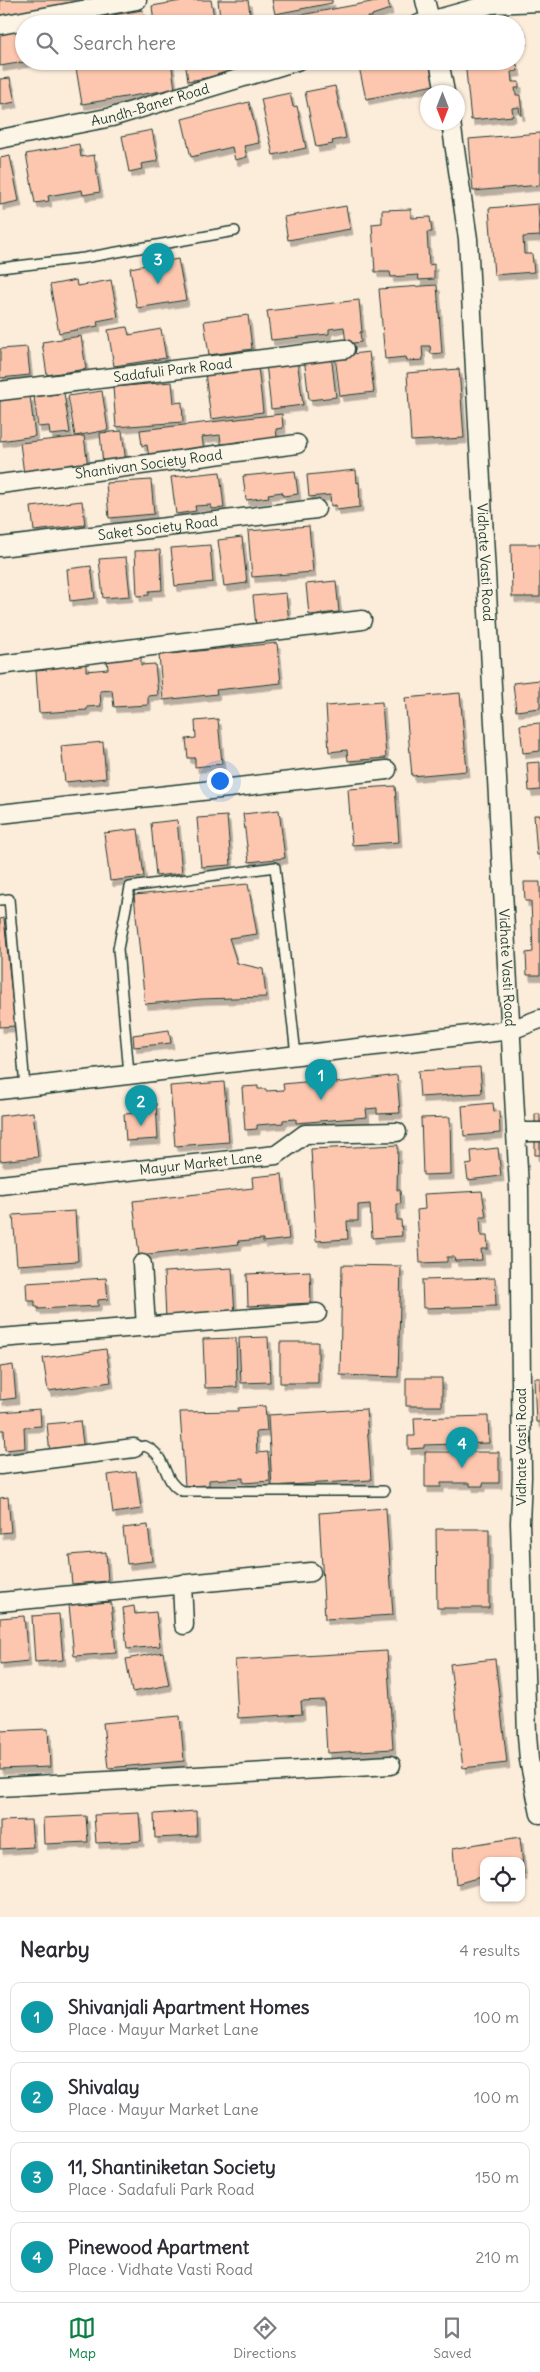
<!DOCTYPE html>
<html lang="en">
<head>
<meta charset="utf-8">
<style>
  :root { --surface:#fff; --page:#f7f7f7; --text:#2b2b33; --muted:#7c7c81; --line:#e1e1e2; --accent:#0b8043 }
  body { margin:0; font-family:Delius,sans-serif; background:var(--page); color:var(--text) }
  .controls { position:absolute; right:15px; bottom:15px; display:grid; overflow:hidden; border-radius:10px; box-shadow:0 1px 4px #0004 }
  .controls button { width:45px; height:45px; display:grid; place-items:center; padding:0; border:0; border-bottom:1px solid var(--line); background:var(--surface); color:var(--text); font:25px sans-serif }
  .compass { position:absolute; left:420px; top:85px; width:45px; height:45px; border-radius:50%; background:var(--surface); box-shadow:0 1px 4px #0004; rotate:180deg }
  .you { position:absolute; left:219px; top:780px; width:18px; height:18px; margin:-12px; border:4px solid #fff; border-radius:50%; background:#1a73e8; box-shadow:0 0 0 8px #1a73e833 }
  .badge { display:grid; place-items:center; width:32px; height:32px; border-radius:50%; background:var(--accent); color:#fff; font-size:16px; font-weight:700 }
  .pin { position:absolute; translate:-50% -41px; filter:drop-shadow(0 1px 2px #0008) }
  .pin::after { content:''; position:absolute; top:26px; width:18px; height:15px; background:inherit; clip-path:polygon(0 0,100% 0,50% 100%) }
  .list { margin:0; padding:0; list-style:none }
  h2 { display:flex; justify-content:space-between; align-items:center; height:65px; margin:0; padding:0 20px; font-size:21px }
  h2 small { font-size:16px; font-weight:400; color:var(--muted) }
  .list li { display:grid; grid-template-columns:32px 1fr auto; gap:15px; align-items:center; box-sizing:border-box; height:70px; margin:0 10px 10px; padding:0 10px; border:1px solid var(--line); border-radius:10px }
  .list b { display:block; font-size:19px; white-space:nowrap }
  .list p { margin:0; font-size:16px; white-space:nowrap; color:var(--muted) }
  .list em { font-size:16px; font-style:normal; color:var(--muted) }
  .icon { flex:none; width:28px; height:28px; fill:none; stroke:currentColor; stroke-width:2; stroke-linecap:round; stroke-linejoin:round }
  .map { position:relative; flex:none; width:540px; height:1917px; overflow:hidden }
  .search { position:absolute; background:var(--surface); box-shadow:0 1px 4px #0004; left:15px; right:15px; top:15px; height:55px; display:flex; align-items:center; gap:12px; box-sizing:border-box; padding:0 18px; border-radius:28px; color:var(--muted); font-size:19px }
  .sheet { height:385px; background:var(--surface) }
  nav { display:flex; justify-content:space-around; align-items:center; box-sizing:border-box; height:70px; border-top:1px solid var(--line); background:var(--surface); font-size:14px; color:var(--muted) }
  nav a { display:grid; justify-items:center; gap:2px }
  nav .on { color:var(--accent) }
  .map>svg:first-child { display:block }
  .building { fill:#fdc7af; stroke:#1f3d34; filter:url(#shadow) }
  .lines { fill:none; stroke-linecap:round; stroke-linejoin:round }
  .service-casing { stroke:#1f3d34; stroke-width:12 }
  .minor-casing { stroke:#1f3d34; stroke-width:21 }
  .service { stroke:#fcf5e5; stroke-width:9 }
  .minor { stroke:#fcf5e5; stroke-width:18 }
  .labels { text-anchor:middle; stroke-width:4; stroke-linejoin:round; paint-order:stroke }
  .street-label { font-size:14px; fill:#1f3d34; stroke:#fcf5e5 }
</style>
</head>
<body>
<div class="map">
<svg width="540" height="1917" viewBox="0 0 540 1917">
  <defs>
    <filter id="shadow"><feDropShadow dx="3" dy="5.5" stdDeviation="0" flood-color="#0004"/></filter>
  </defs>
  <rect width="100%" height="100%" fill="#fcecda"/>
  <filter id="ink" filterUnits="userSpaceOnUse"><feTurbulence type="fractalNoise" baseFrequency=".02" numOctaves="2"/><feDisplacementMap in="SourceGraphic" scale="10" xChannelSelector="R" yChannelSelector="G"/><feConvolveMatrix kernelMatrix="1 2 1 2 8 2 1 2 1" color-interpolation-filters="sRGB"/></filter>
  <g filter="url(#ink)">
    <!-- building -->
    <path class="building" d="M0 0H105L0 19Z
      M187 0H211L215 23 154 24 152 6Z
      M218 0H248L250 13 220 18Z
      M272 0H332V3L275 14Z
      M382 0H388L390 9 372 15V17H368L369 22 280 24 279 19Z
      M143 10 145 24H84L83 20Z
      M24 27V61H30L0 66V31Z
      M523 29 524 40 516 41V30Z
      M122 61H171L175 89 82 104 76 68Z
      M185 61H257L259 69 188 81Z
      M387 61H429L434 85 366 99 359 67Z
      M465 61H511V65L517 64 518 71 511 72 512 82H519V88H515L516 95H520L522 115H520L519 107 512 108 513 116 471 120Z
      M10 78 15 102 0 105V79Z
      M335 86 346 138 332 141 333 144 316 147 305 92Z
      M290 93 293 107 297 106 306 148 273 155 261 99Z
      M249 102 259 143 244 146 247 157 235 160 232 147 191 157 182 119Z
      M152 130 158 161 141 164 142 169 129 172 122 136Z
      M540 133V185L473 191 469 139Z
      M79 144 81 157 94 155 100 192 83 195 82 190 48 196 49 201 35 203 26 154Z
      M10 156 19 201 0 205V158Z
      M538 204 540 236 523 237 524 254H532L534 272 494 275 489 208Z
      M346 206 350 229 288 240 284 217Z
      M411 209V218L430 217 432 232H427L429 265 434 264V279L419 280 418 275 391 277 390 272H375L372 224 382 223V210Z
      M178 259 186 300 137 308 130 268Z
      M76 280 77 286 111 280 118 317 97 321 98 326 59 333 50 285Z
      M437 285 442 353 431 354 430 346H422L423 360 407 361 406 357 385 359 379 289Z
      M359 300 362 332H360L361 342 346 344 344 327 329 329V334L271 340 267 311Z
      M248 315 252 349 209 355 204 321Z
      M127 327 129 335 161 329 166 358 114 366 108 330Z
      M81 336 86 369 47 375 42 342Z
      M27 347 30 375 0 378V349Z
      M369 352 374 392 340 396 335 356Z
      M331 354 336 397 309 400 304 357Z
      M297 359 303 405 271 409 266 363Z
      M258 366 263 412 211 419 205 373Z
      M459 369 464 438 411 441 407 373Z
      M172 382 174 403 182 402 183 422 116 427 113 387Z
      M102 391 108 430 75 436 68 396Z
      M64 393 70 433 50 435 49 426 38 427 34 397Z
      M30 396 35 436 0 441V400Z
      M282 414 283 428 276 429 278 443 222 449 220 435 202 437 204 451 149 458 147 445 142 446 140 430Z
      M122 431 126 463 103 465 100 433Z
      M84 436 88 467 24 474 20 443Z
      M356 470 357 483 359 482 360 507 337 510 336 505 331 506 330 495 309 497 307 475Z
      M295 471 298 494 283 496 282 492 268 494 269 497 246 500 243 476Z
      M220 472 224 508 211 509V505L195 506 196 511 176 514 171 477Z
      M151 480 154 514 109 518 106 483Z
      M82 501 85 525 34 531 31 507Z
      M309 526 313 572 252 577 248 531Z
      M242 537 247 583 224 586 218 540Z
      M511 544H540V597H512Z
      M210 545 213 582 175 586 171 548Z
      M160 550 162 590 149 591V595L137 596 135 551Z
      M126 557 130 596 103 598 99 559Z
      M91 566 95 598 70 601 67 569Z
      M336 581 339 612 309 615 306 584Z
      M286 593 289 623 256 626 253 596Z
      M277 643 281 683 216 690 217 694 163 700 159 655Z
      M141 657V665L155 664 158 695 148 696V705L114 707 112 690 100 691 101 706 87 707V710L39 713 36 671 47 670 46 666 86 663V671L108 669 107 660Z
      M540 680V708L516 711 513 683Z
      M460 693 467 771 412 776 405 698Z
      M382 702 386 758 348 761 347 750 329 752 326 706Z
      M218 719 222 764 195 767V758H188L186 739 196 738 195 721Z
      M540 723V751L523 753 520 725Z
      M103 742 106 778 65 782 61 746Z
      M540 762V790L529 791 527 763Z
      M395 786 399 842 352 845 348 789Z
      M279 810 285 858 249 862 243 814Z
      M534 815H540V855H537Z
      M227 816 231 865 201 867 197 818Z
      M177 820 182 873 156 876 151 823Z
      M138 829 144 877 110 881 104 833Z
      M524 882H540V975H527L526 953 533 952 531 901H525Z
      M248 884 257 934 229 938 237 963 263 969 266 997 201 999 145 1004 134 895Z
      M4 918 15 1026 0 1027V919Z
      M169 1030 171 1043 134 1047 133 1035Z
      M480 1067 482 1093 420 1097 418 1071Z
      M397 1075 400 1113 377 1114V1108L366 1109 367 1117 296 1123V1119L283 1120V1123L257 1125V1129L245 1130 242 1087 258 1086V1089H266V1091L284 1090 283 1084 336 1079V1083Z
      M224 1082 229 1142 175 1146 170 1086Z
      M156 1103 158 1139 126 1141 124 1114 136 1113 135 1105Z
      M493 1103 494 1112 499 1111 500 1133 464 1136 462 1106Z
      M33 1112 38 1157 0 1161V1116Z
      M535 1114H540V1155H535Z
      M450 1117 451 1174 423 1175 421 1118Z
      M398 1145 397 1190H400L401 1204H397V1220H401L402 1236 372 1238 370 1204 358 1205V1221H347L348 1239 316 1241 311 1149Z
      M498 1148 501 1176 468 1180 466 1165 472 1164 471 1151Z
      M282 1174 289 1239 263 1242V1239L238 1241 239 1244 139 1255 133 1201 253 1188 252 1177Z
      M482 1191 486 1217H480L481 1236H487L488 1249H481L482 1260 455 1261 454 1257H447V1262L420 1263 417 1210 425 1209 424 1194Z
      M75 1211 78 1261 17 1265 13 1215Z
      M342 1265 401 1266 398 1377 340 1375Z
      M232 1268 235 1315 166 1319 164 1272Z
      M310 1271 311 1303 248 1306 247 1274Z
      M106 1278 108 1299 98 1300V1306L38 1309V1307H35V1301H27L26 1283Z
      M495 1278 496 1306 423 1308 422 1280Z
      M268 1337 270 1382 241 1383 239 1338Z
      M236 1338 237 1387 205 1388 203 1339Z
      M280 1342H318V1383H280Z
      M106 1349 111 1382 48 1391 43 1358Z
      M13 1365 16 1398 0 1400V1367Z
      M406 1378H442V1406H406Z
      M534 1378H540V1422H536Z
      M265 1406 267 1431 256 1432 257 1453 268 1452 270 1481 243 1483V1478L209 1480V1485L185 1486 180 1412 238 1411V1408Z
      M40 1409 41 1426 24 1427 25 1448 5 1450 4 1430H0V1412Z
      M366 1409 371 1480 272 1486 268 1415Z
      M488 1416 489 1443 424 1445V1448L408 1449V1436H415L414 1418Z
      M80 1421 84 1451 50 1454 47 1424Z
      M425 1452H499V1483H483V1486H470V1483H441V1487H425Z
      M136 1471 141 1509 113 1513 108 1475Z
      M8 1497 11 1532 0 1533V1498Z
      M386 1508 393 1615 325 1619 319 1513Z
      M148 1525 152 1561 127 1564 123 1528Z
      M436 1529H489V1608H437Z
      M106 1552 108 1581 72 1584 69 1555Z
      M111 1602 116 1653 74 1656 69 1605Z
      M134 1606 135 1614 156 1612 160 1646 127 1649 123 1608Z
      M59 1614 63 1660 35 1662 32 1616Z
      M24 1616 28 1661 0 1664V1618Z
      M387 1651 393 1749 327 1753 324 1700 301 1701 302 1714 238 1718 235 1660Z
      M163 1652 169 1685 132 1692 126 1659Z
      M495 1659 507 1763 463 1768 450 1664Z
      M180 1716 184 1761 108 1768 103 1723Z
      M48 1729 50 1767 0 1769V1731Z
      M196 1811 197 1836 155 1838 154 1814Z
      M139 1813 141 1841 96 1843 94 1815Z
      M86 1816 88 1842 44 1844 43 1818Z
      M31 1820 33 1847 0 1849V1821Z
      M520 1837 524 1875 521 1874V1861H484V1876L456 1884 453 1848Z"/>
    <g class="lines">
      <defs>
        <path id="service" d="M0 268 84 258 235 231
          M0 900 9 899 25 1087
          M129 1074 118 949 130 887 275 867 296 1055
          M134 1448 145 1446C169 1456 161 1481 182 1491H384"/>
        <g id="minor">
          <path d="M425 0 431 24"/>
          <path d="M419 24 491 4 540 2"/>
          <path d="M0 25 137 0"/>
          <path d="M439 61 445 92"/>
          <path id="s1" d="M451 122 468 239 519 1188 522 1477 520 1523 527 1735 529 1760 540 1814"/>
          <path id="s2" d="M0 139 112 117 297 61"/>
          <path id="s3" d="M0 391 345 349"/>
          <path id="s4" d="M0 484 297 444"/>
          <path id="s5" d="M0 547 316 509"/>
          <path d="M0 665 362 620"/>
          <path d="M0 814 387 770"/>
          <path d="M0 1090 511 1030 540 1019"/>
          <path d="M516 1132H540"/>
          <path id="s6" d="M0 1185 276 1155 305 1134 397 1132"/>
          <path d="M142 1264 146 1327"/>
          <path d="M0 1338 317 1313"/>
          <path d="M0 1465 134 1448"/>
          <path d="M182 1584 184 1625"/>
          <path d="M0 1602 311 1572"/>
          <path d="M0 1787 391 1765"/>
        </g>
      </defs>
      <!-- service casing -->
      <use href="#service" class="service-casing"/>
      <!-- minor casing -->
      <use href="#minor" class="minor-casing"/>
      <!-- service -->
      <use href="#service" class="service"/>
      <!-- minor -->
      <use href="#minor" class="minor"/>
    </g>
  </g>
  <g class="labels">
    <!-- street labels -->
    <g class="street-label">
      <text dy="5" stroke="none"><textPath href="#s2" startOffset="154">Aundh-Baner Road</textPath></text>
      <text dy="5" stroke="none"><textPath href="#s3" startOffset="174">Sadafuli Park Road</textPath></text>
      <text dy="5" stroke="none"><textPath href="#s4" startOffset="150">Shantivan Society Road</textPath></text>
      <text dy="5" stroke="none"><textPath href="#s5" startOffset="159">Saket Society Road</textPath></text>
      <text dy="5" stroke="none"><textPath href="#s1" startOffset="442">Vidhate Vasti Road</textPath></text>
      <text dy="5" stroke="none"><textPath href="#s1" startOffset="848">Vidhate Vasti Road</textPath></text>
      <text dy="5" stroke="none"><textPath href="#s6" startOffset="202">Mayur Market Lane</textPath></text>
      <text transform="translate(521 1447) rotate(-90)" y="5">Vidhate Vasti Road</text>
    </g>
  </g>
</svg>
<div class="controls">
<button><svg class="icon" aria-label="locate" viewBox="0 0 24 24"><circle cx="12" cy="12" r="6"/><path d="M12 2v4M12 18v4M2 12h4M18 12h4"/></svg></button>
</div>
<svg class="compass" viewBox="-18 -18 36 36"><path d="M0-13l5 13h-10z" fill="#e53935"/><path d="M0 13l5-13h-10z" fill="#7c7c81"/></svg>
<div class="you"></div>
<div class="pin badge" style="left:321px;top:1100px;background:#0f9aa8">1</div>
<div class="pin badge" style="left:141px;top:1126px;background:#0f9aa8">2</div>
<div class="pin badge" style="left:158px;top:284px;background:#0f9aa8">3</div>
<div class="pin badge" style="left:462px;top:1468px;background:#0f9aa8">4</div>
<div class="search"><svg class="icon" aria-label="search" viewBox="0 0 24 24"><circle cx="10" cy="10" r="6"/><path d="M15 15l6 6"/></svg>Search here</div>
</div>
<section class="sheet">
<h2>Nearby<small>4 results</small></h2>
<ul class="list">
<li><span class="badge" style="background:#0f9aa8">1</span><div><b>Shivanjali Apartment Homes</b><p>Place · Mayur Market Lane</p></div><em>100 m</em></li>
<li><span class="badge" style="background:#0f9aa8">2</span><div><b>Shivalay</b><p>Place · Mayur Market Lane</p></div><em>100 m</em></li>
<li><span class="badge" style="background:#0f9aa8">3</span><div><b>11, Shantiniketan Society</b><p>Place · Sadafuli Park Road</p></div><em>150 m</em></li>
<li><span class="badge" style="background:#0f9aa8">4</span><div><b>Pinewood Apartment</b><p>Place · Vidhate Vasti Road</p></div><em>210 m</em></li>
</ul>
</section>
<nav>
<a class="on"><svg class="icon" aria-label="map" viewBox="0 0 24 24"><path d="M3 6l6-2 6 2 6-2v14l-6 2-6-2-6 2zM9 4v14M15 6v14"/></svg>Map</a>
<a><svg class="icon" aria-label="directions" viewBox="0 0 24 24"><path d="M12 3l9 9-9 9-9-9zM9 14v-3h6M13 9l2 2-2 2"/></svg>Directions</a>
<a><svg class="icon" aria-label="saved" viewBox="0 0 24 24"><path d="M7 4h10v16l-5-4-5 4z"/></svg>Saved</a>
</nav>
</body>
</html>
